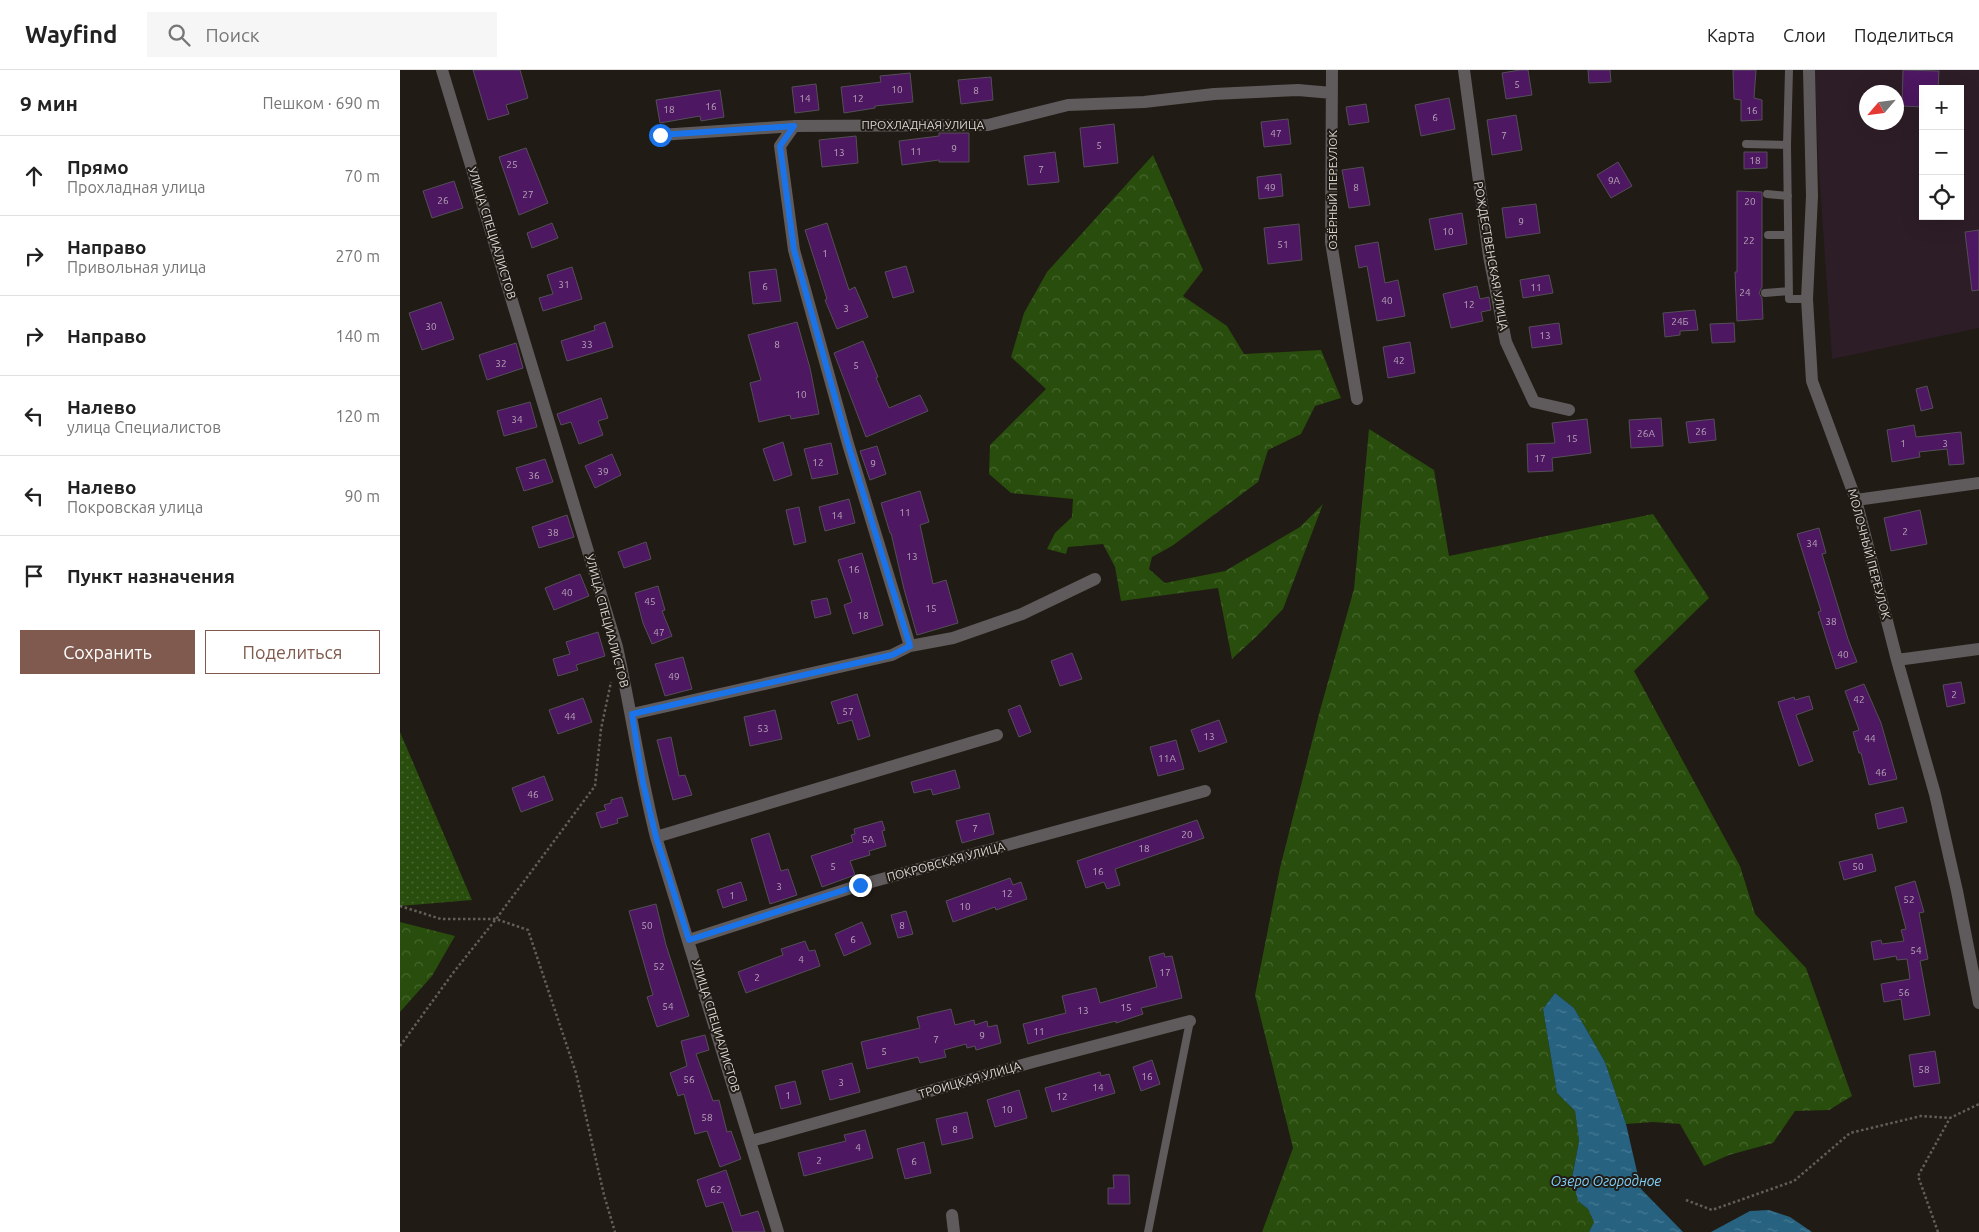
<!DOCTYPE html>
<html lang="ru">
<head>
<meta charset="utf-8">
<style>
  :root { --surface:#fff; --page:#f6f6f6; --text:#222; --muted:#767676; --line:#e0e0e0; --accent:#805a4e }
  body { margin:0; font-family:Ubuntu,sans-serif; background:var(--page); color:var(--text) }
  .controls { position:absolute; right:15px; top:15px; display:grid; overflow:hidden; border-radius:0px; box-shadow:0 5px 20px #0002 }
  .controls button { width:45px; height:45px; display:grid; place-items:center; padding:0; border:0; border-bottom:1px solid var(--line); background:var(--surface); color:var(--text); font:25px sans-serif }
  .compass { position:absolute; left:1459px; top:15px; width:45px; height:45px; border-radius:50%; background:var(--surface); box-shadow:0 5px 20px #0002; rotate:242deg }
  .stop { position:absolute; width:15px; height:15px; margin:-11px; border:4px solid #1a73e8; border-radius:50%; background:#fff }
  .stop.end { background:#1a73e8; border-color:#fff; box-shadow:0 1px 5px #0008 }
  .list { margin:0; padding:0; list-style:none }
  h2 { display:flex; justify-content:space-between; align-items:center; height:65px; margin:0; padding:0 20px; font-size:21px }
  h2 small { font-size:16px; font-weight:400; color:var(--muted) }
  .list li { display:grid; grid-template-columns:32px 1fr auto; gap:15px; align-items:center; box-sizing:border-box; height:80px; padding:0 20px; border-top:1px solid var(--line) }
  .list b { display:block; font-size:19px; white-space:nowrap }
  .list p { margin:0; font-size:16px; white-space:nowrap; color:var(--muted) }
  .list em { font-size:16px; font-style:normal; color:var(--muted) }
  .actions { display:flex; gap:10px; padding:15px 20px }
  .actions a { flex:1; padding:11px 0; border:1px solid var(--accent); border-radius:0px; text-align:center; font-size:18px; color:var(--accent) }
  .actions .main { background:var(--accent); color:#fff }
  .icon { flex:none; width:28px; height:28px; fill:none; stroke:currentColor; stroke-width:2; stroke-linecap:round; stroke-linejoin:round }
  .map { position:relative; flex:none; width:1579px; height:1162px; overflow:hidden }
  header { display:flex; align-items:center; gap:30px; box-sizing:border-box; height:70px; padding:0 25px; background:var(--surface); border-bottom:1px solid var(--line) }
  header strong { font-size:24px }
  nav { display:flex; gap:28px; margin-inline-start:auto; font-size:18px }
  .search { width:350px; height:45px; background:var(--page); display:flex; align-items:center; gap:12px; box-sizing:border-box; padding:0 18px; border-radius:0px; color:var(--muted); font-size:19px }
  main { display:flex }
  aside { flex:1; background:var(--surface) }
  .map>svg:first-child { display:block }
  .industrial { fill:#2d1d27; fill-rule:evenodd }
  .grass { fill:url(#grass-dots) }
  .forest { fill:url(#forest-crowns) }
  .water { fill:url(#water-ripples) }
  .building { fill:#4d1761; stroke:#544f57 }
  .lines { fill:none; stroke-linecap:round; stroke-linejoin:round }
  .path { stroke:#635e58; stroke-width:2.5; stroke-dasharray:2.5 2.5; stroke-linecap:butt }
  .service { stroke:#5f5a5b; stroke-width:8 }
  .minor { stroke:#5f5a5b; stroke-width:12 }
  .route { stroke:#1a73e8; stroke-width:6 }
  .labels { text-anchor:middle; stroke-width:4; stroke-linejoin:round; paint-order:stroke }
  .number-label { font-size:10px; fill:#b7a6b6 }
  .street-label { font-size:12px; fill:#dad6d2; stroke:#201b14 }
  .water-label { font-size:14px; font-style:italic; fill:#81cef7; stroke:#201b14 }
</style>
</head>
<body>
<header>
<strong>Wayfind</strong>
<div class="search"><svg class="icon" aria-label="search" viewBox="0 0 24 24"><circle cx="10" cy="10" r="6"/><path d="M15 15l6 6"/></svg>Поиск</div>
<nav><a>Карта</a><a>Слои</a><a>Поделиться</a></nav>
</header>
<main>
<aside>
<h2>9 мин<small>Пешком · 690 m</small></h2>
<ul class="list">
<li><svg class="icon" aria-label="ahead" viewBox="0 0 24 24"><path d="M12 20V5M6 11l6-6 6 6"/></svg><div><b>Прямо</b><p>Прохладная улица</p></div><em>70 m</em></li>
<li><svg class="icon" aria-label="right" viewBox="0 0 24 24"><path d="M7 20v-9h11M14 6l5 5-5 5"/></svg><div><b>Направо</b><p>Привольная улица</p></div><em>270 m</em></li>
<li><svg class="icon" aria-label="right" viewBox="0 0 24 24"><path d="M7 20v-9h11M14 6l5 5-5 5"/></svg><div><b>Направо</b></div><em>140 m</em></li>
<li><svg class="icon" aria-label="left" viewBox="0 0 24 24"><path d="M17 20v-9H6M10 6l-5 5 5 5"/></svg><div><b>Налево</b><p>улица Специалистов</p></div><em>120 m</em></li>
<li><svg class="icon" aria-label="left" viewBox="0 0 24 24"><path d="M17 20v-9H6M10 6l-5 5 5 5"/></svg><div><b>Налево</b><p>Покровская улица</p></div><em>90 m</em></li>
<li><svg class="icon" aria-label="arrive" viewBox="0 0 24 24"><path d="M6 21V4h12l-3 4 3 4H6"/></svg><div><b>Пункт назначения</b></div></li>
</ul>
<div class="actions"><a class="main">Сохранить</a><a>Поделиться</a></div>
</aside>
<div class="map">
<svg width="1579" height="1162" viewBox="0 0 1579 1162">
  <defs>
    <pattern id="grass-dots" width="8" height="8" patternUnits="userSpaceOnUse" patternTransform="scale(1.25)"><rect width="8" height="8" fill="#284d0c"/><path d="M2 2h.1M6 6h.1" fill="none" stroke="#47662e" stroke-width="1.8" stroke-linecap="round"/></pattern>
    <pattern id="forest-crowns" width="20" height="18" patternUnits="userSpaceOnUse" patternTransform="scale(1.25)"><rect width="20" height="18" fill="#284d0c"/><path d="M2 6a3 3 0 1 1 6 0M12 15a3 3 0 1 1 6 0" fill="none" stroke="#47662e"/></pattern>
    <pattern id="water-ripples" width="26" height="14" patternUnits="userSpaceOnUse" patternTransform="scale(1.25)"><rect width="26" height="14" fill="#276381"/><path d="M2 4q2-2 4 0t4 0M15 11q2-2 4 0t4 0" fill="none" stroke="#467992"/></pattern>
  </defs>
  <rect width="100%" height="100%" fill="#201b14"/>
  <!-- industrial -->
  <path class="industrial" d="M1415 0H1579V258L1432 289 1418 86ZM1523 19H1560V146H1523ZM1466 22H1496V52H1466Z"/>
  <!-- grass -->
  <path class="grass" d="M0 662 72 830 0 836Z"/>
  <!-- forest -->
  <path class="forest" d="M753 85 803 200 783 226 827 256 844 284 921 280 941 328 915 336 901 364 868 380 858 412 772 476 752 487 749 499 765 513 825 501 900 457 923 434 883 539 858 565 832 589 818 518 721 531 715 497 703 474 668 477 666 484 647 479 655 463 672 447 673 429 611 423 589 404 590 375 646 319 611 287 624 243 647 202Z
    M969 359 1034 400 1049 486 1253 444 1309 528 1234 601 1340 796 1355 844 1406 898 1452 1026 1429 1040 1395 1041 1373 1073 1329 1085 1304 1096 1280 1054 1253 1052 1226 1054 1205 992 1174 938 1155 923 1143 939 1157 1023 1175 1041 1179 1071 1172 1108 1178 1131 1188 1139 1194 1152 1189 1162H862L893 1078 855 925 880 798 919 644 954 519Z
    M0 852 55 866 32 906 0 942Z"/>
  <!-- water -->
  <path class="water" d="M1155 923 1174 938 1205 992 1226 1054 1241 1119 1283 1162H1184H1189L1194 1152 1188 1139 1178 1131 1172 1108 1179 1071 1175 1041 1157 1023 1143 939Z
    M1369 1140 1390 1147 1412 1162H1311L1350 1141Z"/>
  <!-- building -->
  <path class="building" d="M73 0H120L128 28 106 35 109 44 88 50Z
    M1120 0H1128L1132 25 1106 29 1102 3Z
    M1188 0H1210L1211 12 1189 13Z
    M1333 0H1356L1354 28 1362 30V50L1341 51V30L1334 29Z
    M1503 0 1539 1 1538 19H1523V37L1502 36Z
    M510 3 513 32 475 36V38L444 43 441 17 481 12 480 6Z
    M591 7 593 30 561 34 558 10Z
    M416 14 419 40 395 43 392 17Z
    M320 20 324 47 301 51 300 46 260 53 256 30Z
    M1049 28 1055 59 1021 66 1015 35Z
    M966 34 969 52 949 55 946 37Z
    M1116 45 1122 80 1092 85 1087 50Z
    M888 49 891 74 864 77 861 52Z
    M714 54 718 93 684 97 680 58Z
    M539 63H569V92H539V90L502 95 499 71 539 66Z
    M456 66 458 93 422 97 419 70Z
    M126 78 148 133 119 145 99 87Z
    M655 82 659 112 628 115 624 86Z
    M1344 82H1367V98L1344 99Z
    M1218 92 1232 116 1211 128 1197 105Z
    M963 97 970 135 949 138 942 100Z
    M881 104 883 126 859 129 857 107Z
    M54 111 63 138 32 148 23 121Z
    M1337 121 1362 122V217L1359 223 1362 228 1363 249 1337 251 1335 202H1337Z
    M1136 134 1140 163 1106 168 1102 138Z
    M1062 143 1067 174 1035 180 1029 149Z
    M152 153 158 168 132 178 127 163Z
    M427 153 449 220 455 217 468 247 437 259 425 230 427 229 405 160Z
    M899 154 902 190 868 194 864 158Z
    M1579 160V220L1572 221 1565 162Z
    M978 172 985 213 998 210 1005 246 977 251 967 196 959 198 955 176Z
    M506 196 514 222 493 228 485 202Z
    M172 197 182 229 143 241 139 228 153 224 147 205Z
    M376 199 381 231 353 234 349 202Z
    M1149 205 1153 223 1123 228 1120 210Z
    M1077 216 1080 229 1089 227 1091 240 1081 242 1083 251 1051 258 1043 224Z
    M41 232 54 269 22 280 9 243Z
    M1295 240 1298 260 1280 261V265L1265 267 1263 243Z
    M205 252 213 277 167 291 161 271 195 260 194 256Z
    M397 252 410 298 419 344 391 349 390 345 359 352 350 313 361 310 348 265Z
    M1159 253 1162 274 1132 278 1129 257Z
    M1334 253 1335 272 1312 273 1310 254Z
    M463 271 478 307 476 308 489 338 520 325 528 341 466 367 434 283Z
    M1010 272 1015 303 988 308 983 277Z
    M116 273 123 298 87 310 79 285Z
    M1527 316 1533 338 1521 341 1516 319Z
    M201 328 208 348 198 351 203 365 179 374 171 352 161 355 157 344Z
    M130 332 137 357 104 366 97 341Z
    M1261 348 1263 376 1231 378 1229 350Z
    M1187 349 1191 383 1152 388 1153 401 1128 402 1127 374 1155 373 1152 353Z
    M1314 349 1316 370 1289 373 1286 352Z
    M1514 355 1516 367 1561 362 1564 394 1549 395 1547 379 1519 382 1520 387 1492 392 1487 360Z
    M383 372 392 405 374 411 363 379Z
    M431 373 438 404 412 409 404 379Z
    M477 376 486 404 470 410 460 381Z
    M212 384 221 405 195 418 185 396Z
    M145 389 153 412 124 421 116 398Z
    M520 421 529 452 520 455 533 514 546 510 558 553 517 565 504 519 491 463H490L481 433Z
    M449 429 455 453 425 461 419 437Z
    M399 437 406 472 394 475 386 440Z
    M1520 440 1527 474 1491 481 1484 448Z
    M167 445 174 467 139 478 132 457Z
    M1419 458 1426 483 1422 484 1448 569 1457 592 1436 599 1418 542 1421 541 1397 464Z
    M246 472 251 489 224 498 218 482Z
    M462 483 483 555 453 564 444 535 452 532 438 490Z
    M180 504 189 526 154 540 145 518Z
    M258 516 265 540 262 541 272 566 252 574 243 553 235 523Z
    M427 528 431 544 415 548 411 531Z
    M198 562 205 586 176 595 178 600 158 606 153 589 170 584 166 572Z
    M672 583 682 609 660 616 651 591Z
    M283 587 292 619 265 626 255 594Z
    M1561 612 1565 633 1547 637 1543 615Z
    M1464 614 1481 653 1497 709 1469 715 1461 683H1459L1453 662 1459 660 1445 621Z
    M457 624 470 666 458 670 452 650 438 654 431 632Z
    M1409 626 1413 639 1396 645 1413 691 1399 696 1378 632 1394 627 1395 630Z
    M183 628 192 652 158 664 149 640Z
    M620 635 631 662 619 667 608 640Z
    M375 640 382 669 350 676 344 647Z
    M819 650 827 672 799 682 791 660Z
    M271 667 279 706 285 705 292 725 273 730 257 670Z
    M776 670 784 699 758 706 750 677Z
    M555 700 560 718 533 725 531 719 514 723 511 712Z
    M144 706 153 730 121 742 112 718Z
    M222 727 228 746 217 749 218 753 201 758 196 743 206 740 204 735 211 733V730Z
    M1503 737 1507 752 1478 759 1475 744Z
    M589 743 594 764 562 773 556 751Z
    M797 750 804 768 715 799 720 815 707 819 704 812 686 818 677 791Z
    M482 751 485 760 482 761 486 776 469 781 470 785 450 791 455 805 422 817 411 786 453 772 451 765 455 764 454 759Z
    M369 763 381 801 388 799 397 825 370 834 351 769Z
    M1472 784 1476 801 1444 810 1439 792Z
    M610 808 613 815 621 812 627 829 596 840 595 837 553 852 546 831Z
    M1515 811 1524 842 1519 843 1528 889 1520 891 1530 945 1504 950 1501 929 1484 932 1481 914 1510 909 1507 889 1497 890 1496 886 1474 890 1471 872 1481 870 1482 874 1504 871 1501 860 1506 859 1495 817Z
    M341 812 347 830 323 838 317 820Z
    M256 834 266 875 289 946 257 957 247 927 253 925 229 841Z
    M506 841 513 864 498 868 491 845Z
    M462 852 471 874 444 886 435 864Z
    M405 871 409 881 415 880 420 896 346 923 338 902 383 885 381 879Z
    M764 883 765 887 772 886 782 928 741 938 743 944 716 953V951L655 966 628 974 623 954 666 943 662 926 696 918 700 933 757 917 749 887Z
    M551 939 555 955 574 950 575 955 587 951 588 957 597 955 601 973 576 980 575 976 567 978 566 974 544 980 546 987 520 993 518 987 467 999 461 972 520 958 517 947Z
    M305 965 309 980 296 984 313 1031 319 1030 327 1062 331 1061 341 1089 320 1097 307 1061 295 1064 284 1024 278 1026 270 1003 287 996 281 971Z
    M1535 981 1540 1013 1514 1017 1509 985Z
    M752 990 760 1014 741 1021 733 997Z
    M452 993 460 1022 430 1030 422 1001Z
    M700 1002 701 1006 709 1004 715 1023 652 1042 645 1018Z
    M395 1011 401 1034 381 1039 375 1016Z
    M619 1020 627 1048 595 1057 587 1030Z
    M567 1042 573 1068 542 1075 536 1049Z
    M465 1060 473 1088 404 1106 398 1083 446 1071 444 1065Z
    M524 1072 531 1103 505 1109 497 1079Z
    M326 1100 341 1146 358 1141 365 1162H333L323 1132 306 1137 297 1110Z
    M713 1105H729L730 1134H708V1118H714Z"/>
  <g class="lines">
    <!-- path -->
    <path class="path" d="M0 836 41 849H96L128 860 176 1003 204 1125 215 1162
      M0 976 53 903 96 849 195 716 201 659 211 612
      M1286 1130 1312 1140 1394 1111 1450 1063 1521 1046 1550 1048
      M1538 1162 1518 1106 1550 1048 1579 1034"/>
    <!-- service -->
    <path class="service" d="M1389 0 1387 75 1389 229H1407
      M1346 74 1387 75
      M1367 124 1388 126
      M1368 165H1388
      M1365 223 1389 221
      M748 1162 790 951"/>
    <!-- minor -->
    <path class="minor" d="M42 0 217 577C231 640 240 704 256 767L378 1162
      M932 0 931 172 957 329
      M1064 0 1089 186 1106 272 1134 332 1169 340
      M1409 0 1412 126 1407 229 1412 311 1456 430 1497 590 1535 724 1557 821 1579 933
      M394 56 380 76 394 180 448 374 510 576
      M260 65 394 56 588 55 668 35 744 32 814 24 898 20 932 23
      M1456 430 1579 413
      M1497 590 1579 579
      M232 644 492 585 510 576 553 568 622 544 695 509
      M256 767 597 665
      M289 870 460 815 805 721
      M351 1071 633 992 790 951
      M552 1145 554 1162"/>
  </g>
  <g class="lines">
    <!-- route -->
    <path class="route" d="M260 65 394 56 380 76 394 180 448 374 510 576 492 585 232 644 243 713 256 767 289 870 460 815"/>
  </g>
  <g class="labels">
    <!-- number labels -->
    <g class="number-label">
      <text x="1117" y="18">5</text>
      <text x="497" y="23">10</text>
      <text x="576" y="24">8</text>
      <text x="405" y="32">14</text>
      <text x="458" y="32">12</text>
      <text x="311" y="40">16</text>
      <text x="269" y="43">18</text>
      <text x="1352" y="44">16</text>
      <text x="1035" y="51">6</text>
      <text x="876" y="67">47</text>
      <text x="1104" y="69">7</text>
      <text x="699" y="79">5</text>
      <text x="554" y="82">9</text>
      <text x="516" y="85">11</text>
      <text x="439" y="86">13</text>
      <text x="1355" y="94">18</text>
      <text x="112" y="98">25</text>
      <text x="641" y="103">7</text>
      <text x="1214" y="114">9А</text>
      <text x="870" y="121">49</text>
      <text x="956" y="121">8</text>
      <text x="128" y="128">27</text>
      <text x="43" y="134">26</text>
      <text x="1350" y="135">20</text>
      <text x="1121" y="155">9</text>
      <text x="1048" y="165">10</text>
      <text x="1349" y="174">22</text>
      <text x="883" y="178">51</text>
      <text x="425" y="187">1</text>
      <text x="164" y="218">31</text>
      <text x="365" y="220">6</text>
      <text x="1136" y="221">11</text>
      <text x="1345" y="226">24</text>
      <text x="987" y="234">40</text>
      <text x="1069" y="238">12</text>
      <text x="446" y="242">3</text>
      <text x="1280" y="255">24Б</text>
      <text x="31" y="260">30</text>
      <text x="1145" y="269">13</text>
      <text x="187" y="278">33</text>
      <text x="377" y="278">8</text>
      <text x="999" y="294">42</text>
      <text x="101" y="297">32</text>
      <text x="456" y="299">5</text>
      <text x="401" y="328">10</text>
      <text x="117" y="353">34</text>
      <text x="1301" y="365">26</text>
      <text x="1246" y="367">26А</text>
      <text x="1172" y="372">15</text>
      <text x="1503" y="377">1</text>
      <text x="1545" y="377">3</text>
      <text x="1140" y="392">17</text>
      <text x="418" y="396">12</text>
      <text x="473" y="397">9</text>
      <text x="203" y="405">39</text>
      <text x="134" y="409">36</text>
      <text x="505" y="446">11</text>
      <text x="437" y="449">14</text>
      <text x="1505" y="465">2</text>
      <text x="153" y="466">38</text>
      <text x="1412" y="477">34</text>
      <text x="512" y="490">13</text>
      <text x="454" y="503">16</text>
      <text x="167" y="526">40</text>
      <text x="250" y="535">45</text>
      <text x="531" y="542">15</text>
      <text x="463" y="549">18</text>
      <text x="1431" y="555">38</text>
      <text x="259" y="566">47</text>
      <text x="1443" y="588">40</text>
      <text x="274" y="610">49</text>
      <text x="1554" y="628">2</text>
      <text x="1459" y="633">42</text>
      <text x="448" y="645">57</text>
      <text x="170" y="650">44</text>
      <text x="363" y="662">53</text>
      <text x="809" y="670">13</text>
      <text x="1470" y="672">44</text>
      <text x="767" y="692">11А</text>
      <text x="1481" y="706">46</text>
      <text x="133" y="728">46</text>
      <text x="575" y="762">7</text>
      <text x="787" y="768">20</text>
      <text x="468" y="773">5А</text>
      <text x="744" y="782">18</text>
      <text x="433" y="800">5</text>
      <text x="1458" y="800">50</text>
      <text x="698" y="805">16</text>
      <text x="379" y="820">3</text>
      <text x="607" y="827">12</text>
      <text x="332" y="829">1</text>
      <text x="1509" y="833">52</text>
      <text x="565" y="840">10</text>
      <text x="247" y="859">50</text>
      <text x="502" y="859">8</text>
      <text x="453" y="873">6</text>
      <text x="1516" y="884">54</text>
      <text x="401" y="893">4</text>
      <text x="259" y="900">52</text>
      <text x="765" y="906">17</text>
      <text x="357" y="911">2</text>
      <text x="1504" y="926">56</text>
      <text x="268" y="940">54</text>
      <text x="726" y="941">15</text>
      <text x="683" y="944">13</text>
      <text x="639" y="965">11</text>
      <text x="582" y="969">9</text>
      <text x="536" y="973">7</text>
      <text x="484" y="985">5</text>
      <text x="1524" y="1003">58</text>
      <text x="747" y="1010">16</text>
      <text x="289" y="1013">56</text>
      <text x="441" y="1016">3</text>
      <text x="698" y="1021">14</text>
      <text x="388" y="1029">1</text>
      <text x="662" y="1030">12</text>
      <text x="607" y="1043">10</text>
      <text x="307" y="1051">58</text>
      <text x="555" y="1063">8</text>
      <text x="458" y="1081">4</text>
      <text x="419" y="1094">2</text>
      <text x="514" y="1095">6</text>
      <text x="316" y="1123">62</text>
    </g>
    <!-- street labels -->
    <g class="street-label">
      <text x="523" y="59">ПРОХЛАДНАЯ УЛИЦА</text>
      <text transform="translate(933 120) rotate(-90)" y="4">ОЗЁРНЫЙ ПЕРЕУЛОК</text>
      <text transform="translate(92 163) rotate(73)" y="4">УЛИЦА СПЕЦИАЛИСТОВ</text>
      <text transform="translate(1091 186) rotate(80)" y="4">РОЖДЕСТВЕНСКАЯ УЛИЦА</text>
      <text transform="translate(1469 484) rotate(75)" y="4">МОЛОЧНЫЙ ПЕРЕУЛОК</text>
      <text transform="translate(207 551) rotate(75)" y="4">УЛИЦА СПЕЦИАЛИСТОВ</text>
      <text transform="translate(546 792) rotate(-15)" y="4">ПОКРОВСКАЯ УЛИЦА</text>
      <text transform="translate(316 956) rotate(73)" y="4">УЛИЦА СПЕЦИАЛИСТОВ</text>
      <text transform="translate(570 1010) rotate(-16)" y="4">ТРОИЦКАЯ УЛИЦА</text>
    </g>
    <!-- water labels -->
    <g class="water-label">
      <text x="1206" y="1116">Озеро Огородное</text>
    </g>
  </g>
</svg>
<div class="controls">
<button>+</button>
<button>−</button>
<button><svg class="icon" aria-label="locate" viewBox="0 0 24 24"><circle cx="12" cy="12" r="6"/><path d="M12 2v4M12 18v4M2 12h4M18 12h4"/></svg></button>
</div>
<svg class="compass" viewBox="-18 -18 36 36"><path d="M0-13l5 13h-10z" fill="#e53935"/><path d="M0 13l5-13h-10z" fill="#767676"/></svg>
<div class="stop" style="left:260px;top:65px"></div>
<div class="stop end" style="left:460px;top:815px"></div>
</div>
</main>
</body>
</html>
